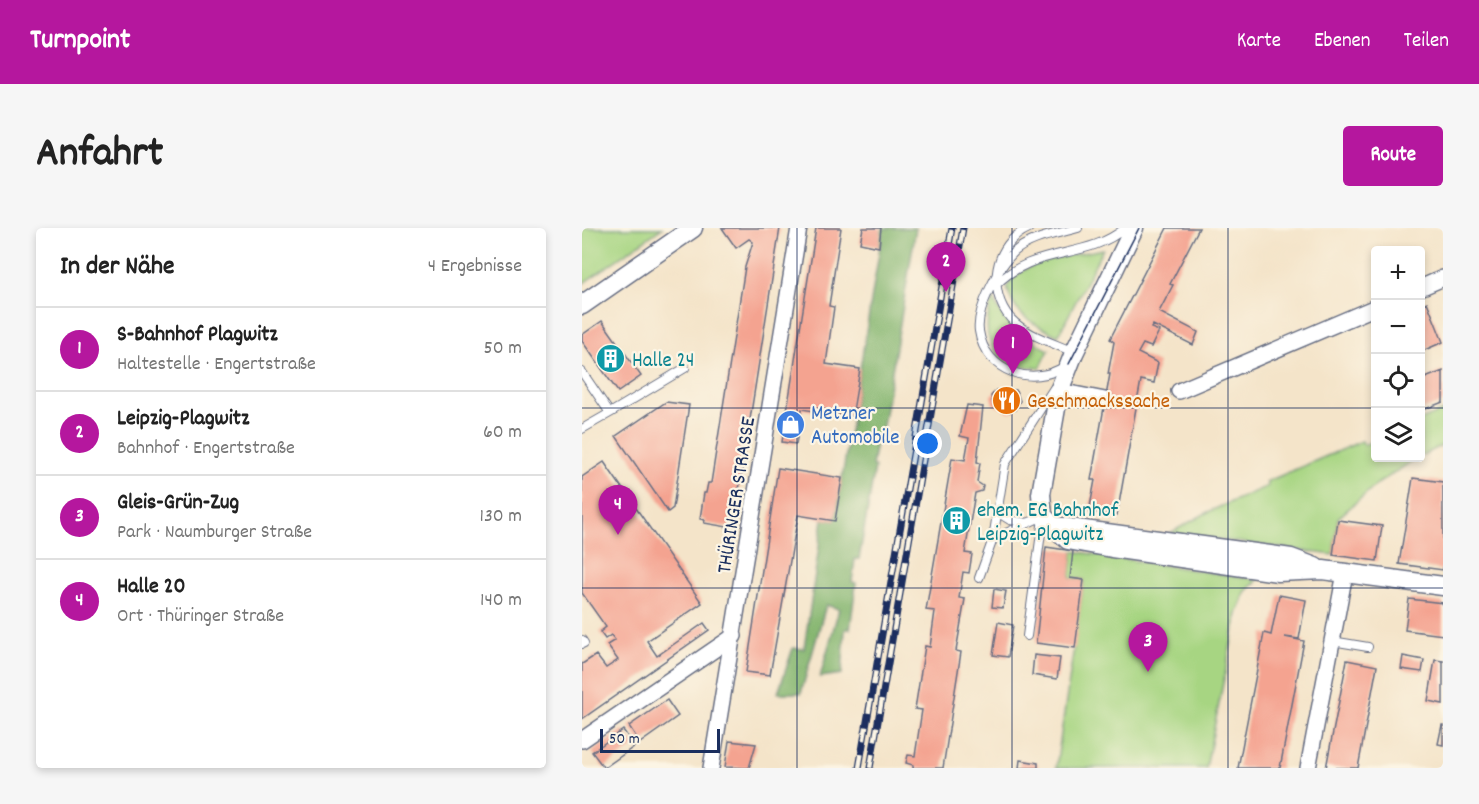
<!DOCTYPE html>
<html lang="de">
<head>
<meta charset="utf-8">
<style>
  :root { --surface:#fff; --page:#f6f6f6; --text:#222; --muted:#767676; --line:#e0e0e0; --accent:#b5179e }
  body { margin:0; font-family:Dekko,sans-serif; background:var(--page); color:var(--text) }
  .controls { position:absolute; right:18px; top:18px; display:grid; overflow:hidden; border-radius:6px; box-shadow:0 3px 9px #0003 }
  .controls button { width:54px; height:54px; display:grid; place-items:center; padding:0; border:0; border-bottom:2px solid var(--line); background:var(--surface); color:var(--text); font:30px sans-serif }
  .scale { position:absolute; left:18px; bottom:15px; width:120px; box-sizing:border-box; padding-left:6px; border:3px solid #1b2f5e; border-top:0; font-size:16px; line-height:21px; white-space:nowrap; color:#1b2f5e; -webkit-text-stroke:4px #fcf5e5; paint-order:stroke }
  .you { position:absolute; left:346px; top:216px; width:21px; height:21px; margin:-15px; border:4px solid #fff; border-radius:50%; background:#1a73e8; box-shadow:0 0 0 9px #1a73e833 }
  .badge { display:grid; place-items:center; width:39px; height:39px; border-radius:50%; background:var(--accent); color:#fff; font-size:20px; font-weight:700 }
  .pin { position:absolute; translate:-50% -50px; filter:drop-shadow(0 2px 3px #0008) }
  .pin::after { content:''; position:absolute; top:32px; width:21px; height:18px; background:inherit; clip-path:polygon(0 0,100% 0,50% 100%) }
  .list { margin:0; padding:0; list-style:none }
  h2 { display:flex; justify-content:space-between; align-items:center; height:78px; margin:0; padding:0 24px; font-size:26px }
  h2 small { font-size:20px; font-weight:400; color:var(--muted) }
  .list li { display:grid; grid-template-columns:39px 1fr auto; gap:18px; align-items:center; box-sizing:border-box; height:84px; padding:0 24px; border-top:2px solid var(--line) }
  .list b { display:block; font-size:22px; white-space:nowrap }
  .list p { margin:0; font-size:20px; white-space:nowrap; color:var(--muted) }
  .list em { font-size:20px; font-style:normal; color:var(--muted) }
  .icon { flex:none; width:33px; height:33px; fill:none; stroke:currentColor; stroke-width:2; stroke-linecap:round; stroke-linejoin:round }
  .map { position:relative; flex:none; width:861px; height:540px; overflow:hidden; border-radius:6px }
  header { display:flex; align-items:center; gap:36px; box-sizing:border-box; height:84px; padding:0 30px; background:var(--accent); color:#fff }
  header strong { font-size:28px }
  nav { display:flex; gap:33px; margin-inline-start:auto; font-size:21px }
  .intro { display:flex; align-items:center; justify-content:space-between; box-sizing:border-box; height:144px; padding:0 36px }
  h1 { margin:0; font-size:42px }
  .button { padding:15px 27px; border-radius:6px; background:var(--accent); color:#fff; font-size:21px; font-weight:700 }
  main { display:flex; gap:36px; padding:0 36px }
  aside { flex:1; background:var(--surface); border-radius:6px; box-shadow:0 3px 9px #0003 }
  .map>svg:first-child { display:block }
  .green { fill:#a7d582; stroke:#618270; stroke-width:1.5 }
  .forest { fill:#85b670; stroke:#507267; stroke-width:1.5 }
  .building { fill:#f4a390 }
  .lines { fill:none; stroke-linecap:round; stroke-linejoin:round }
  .service-casing { stroke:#676e83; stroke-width:10 }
  .minor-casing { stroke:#676e83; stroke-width:18 }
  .tertiary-casing { stroke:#676e83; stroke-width:21 }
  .service { stroke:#fff; stroke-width:8 }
  .minor { stroke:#fff; stroke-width:15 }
  .tertiary { stroke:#fff; stroke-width:18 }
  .tram { stroke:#1b2f5e; stroke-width:1.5 }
  .rail-casing { stroke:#1b2f5e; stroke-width:7 }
  .rail { stroke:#fcf5e5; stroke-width:4.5; stroke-dasharray:14; stroke-linecap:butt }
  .grid { fill:none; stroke:#1b2f5e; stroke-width:1.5; stroke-opacity:0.55 }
  .labels { text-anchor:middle; stroke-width:4.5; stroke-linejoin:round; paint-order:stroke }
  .culture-label { font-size:21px; fill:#0d838f; stroke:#fcf5e5; text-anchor:start }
  .food-label { font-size:21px; fill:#c56008; stroke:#fcf5e5; text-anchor:start }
  .shop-label { font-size:21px; fill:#366cbe; stroke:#fcf5e5; text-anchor:start }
  .street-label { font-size:21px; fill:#1b2f5e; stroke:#fcf5e5 }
</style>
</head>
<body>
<header>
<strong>Turnpoint</strong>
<nav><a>Karte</a><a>Ebenen</a><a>Teilen</a></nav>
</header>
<div class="intro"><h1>Anfahrt</h1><a class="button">Route</a></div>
<main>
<aside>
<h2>In der Nähe<small>4 Ergebnisse</small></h2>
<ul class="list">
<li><span class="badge">1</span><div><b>S-Bahnhof Plagwitz</b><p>Haltestelle · Engertstraße</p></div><em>50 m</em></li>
<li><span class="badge">2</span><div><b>Leipzig-Plagwitz</b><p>Bahnhof · Engertstraße</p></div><em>60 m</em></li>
<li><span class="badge">3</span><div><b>Gleis-Grün-Zug</b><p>Park · Naumburger Straße</p></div><em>130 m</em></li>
<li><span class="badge">4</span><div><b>Halle 20</b><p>Ort · Thüringer Straße</p></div><em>140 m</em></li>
</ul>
</aside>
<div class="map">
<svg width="861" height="540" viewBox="0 0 861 540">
  <rect width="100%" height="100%" fill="#fcf5e5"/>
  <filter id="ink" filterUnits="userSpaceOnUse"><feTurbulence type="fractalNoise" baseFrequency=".0167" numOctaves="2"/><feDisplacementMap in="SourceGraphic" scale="12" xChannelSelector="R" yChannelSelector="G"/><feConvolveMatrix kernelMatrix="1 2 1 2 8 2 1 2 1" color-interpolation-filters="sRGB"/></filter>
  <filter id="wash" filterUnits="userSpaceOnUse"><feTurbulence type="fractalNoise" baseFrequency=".008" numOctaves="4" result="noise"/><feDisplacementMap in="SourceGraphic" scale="24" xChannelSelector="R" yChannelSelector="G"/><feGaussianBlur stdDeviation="1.35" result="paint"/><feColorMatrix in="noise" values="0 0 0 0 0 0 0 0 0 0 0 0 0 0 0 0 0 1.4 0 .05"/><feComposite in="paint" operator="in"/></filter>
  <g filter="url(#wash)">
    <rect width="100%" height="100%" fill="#f4e4c9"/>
    <!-- green -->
    <path class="green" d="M0 0H80L0 56Z
      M521 21 476 108C451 95 431 88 425 59 441 30 491 28 521 21Z
      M411 70C422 99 441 109 467 122L458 140C411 138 396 113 411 70Z
      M861 183V217L839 228V192Z
      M793 212 794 230H835L795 256 756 290 751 327 588 305 626 284 686 258 684 254 780 213 782 217Z
      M491 323 676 352 664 363 655 386 624 540H474L502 352 488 350Z"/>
    <!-- forest -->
    <path class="forest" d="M301 0H334L298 215 294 214 290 238 293 239 277 331H273L270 354 274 355 268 401H263L260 446 238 449 257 381 244 377 219 465H196L211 420 222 421 241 291 253 293Z"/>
    <g id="blocks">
      <!-- building -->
      <path class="building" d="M140 0H198L151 300 122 295 123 292 118 291 122 265H124L126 255H129L163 39 171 14 167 11 154 20Z
        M234 0H259L247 78 252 79 244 136 278 141 270 189 220 181 214 216 200 214Z
        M281 0H299L297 19 278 15Z
        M585 0H617L588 56 591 57 577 84 616 104 611 117 571 97 569 100 577 103 569 119 561 116 556 125 576 135 572 155 559 152 535 287 507 284 513 252H509L528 146H526L532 114 528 111Z
        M845 74 861 114 838 124V77Z
        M20 93 59 148 36 164 0 113V107Z
        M861 143V174L838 183V152Z
        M414 162H434L438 173 433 182 428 184 411 176 409 168Z
        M84 174 107 177 91 280 86 284 34 208Z
        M385 177 401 179 395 234 398 235 395 254 401 258 400 263 393 265 383 325 390 326 387 345 381 344 377 370 383 371 374 423 379 424 361 540H331V537L324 535 326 527 333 528 340 482 333 481 343 418 348 419 353 383 344 382 370 230 383 232 387 210 378 208Z
        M22 234 120 375 65 413 75 428 122 395 127 402 0 491V436L14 427 24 440 36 432 25 417 33 412 29 407 23 411 18 404 24 399 0 365V249Z
        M196 240 260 250 253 293 216 287 188 447 164 444Z
        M831 250 861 254V342L817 336Z
        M756 292 800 298 795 333 751 327Z
        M464 319 491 323 488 350 502 352 493 420 454 415Z
        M412 361 424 363 421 380 410 379Z
        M697 367 724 372 717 411 703 409 722 413 698 540H656L682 405 689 407Z
        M827 371 861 375V407L823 402Z
        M416 394 431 397 426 429 411 427Z
        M452 427 478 430 475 451 450 447Z
        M821 428 842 432 840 444 819 441Z
        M765 432 795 438 776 540H744Z
        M853 432 861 433V476L846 473Z
        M85 472 96 488 58 515 47 498Z
        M860 497H861V517L856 516Z
        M41 502 53 518 22 540 10 524Z
        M147 513 174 516 167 540 143 539Z
        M438 532 456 535V540H437Z"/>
    </g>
  </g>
  <g filter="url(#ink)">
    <use href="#blocks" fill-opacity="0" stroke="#676e83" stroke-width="1.5"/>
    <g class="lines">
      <defs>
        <path id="service" d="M447 0C412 15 404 63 429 91 444 107 472 115 491 124
          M413 58C451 17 504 33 543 0
          M483 138C451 159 403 145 397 103 394 82 416 39 432 24 449 9 475 6 496 0
          M0 144 28 185 0 201
          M28 185 103 140
          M415 284 428 292 446 295
          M411 311 423 236 472 160
          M397 350 411 311 461 288
          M445 408 461 290
          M0 412 2 415 0 416
          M750 413 786 419"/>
        <path id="minor" d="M838 60 861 50
          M477 163 523 172
          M597 163 794 79
          M0 512 152 408
          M129 540 217 0
          M726 540 763 345"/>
        <path id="tertiary" d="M552 0 492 125 477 163 459 266 461 288 486 312 530 320 696 344 741 342 861 358
          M0 77 111 0
          M472 298 688 327 709 330 733 339"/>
      </defs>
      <!-- service casing -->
      <use href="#service" class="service-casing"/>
      <!-- minor casing -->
      <use href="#minor" class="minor-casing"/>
      <!-- tertiary casing -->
      <use href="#tertiary" class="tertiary-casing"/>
      <!-- service -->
      <use href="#service" class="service"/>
      <!-- minor -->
      <use href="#minor" class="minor"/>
      <!-- tertiary -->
      <use href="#tertiary" class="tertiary"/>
      <!-- tram -->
      <path class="tram" d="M487 136 557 0"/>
      <defs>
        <path id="rail" d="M277 540 370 0
          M288 540 381 0"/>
      </defs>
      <!-- rail casing -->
      <use href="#rail" class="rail-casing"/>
      <!-- rail -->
      <use href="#rail" class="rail"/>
    </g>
  </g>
  <!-- grid -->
  <path class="grid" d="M215 0V540M430 0V540M646 0V540M0 180H794M838 180H861M0 360H861"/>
  <!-- icons -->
  <defs>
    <symbol id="building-disc" viewBox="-11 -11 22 22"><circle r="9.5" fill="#0f9aa8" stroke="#fcf5e5"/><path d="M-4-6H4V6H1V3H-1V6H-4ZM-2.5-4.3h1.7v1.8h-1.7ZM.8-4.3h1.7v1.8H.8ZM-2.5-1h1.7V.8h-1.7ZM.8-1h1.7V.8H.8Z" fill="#fff"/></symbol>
    <symbol id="restaurant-disc" viewBox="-11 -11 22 22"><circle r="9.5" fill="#e8710a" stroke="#fcf5e5"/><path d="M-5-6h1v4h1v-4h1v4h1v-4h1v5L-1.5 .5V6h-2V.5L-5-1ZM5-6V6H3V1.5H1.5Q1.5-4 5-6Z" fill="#fff"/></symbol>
    <symbol id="shop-disc" viewBox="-11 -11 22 22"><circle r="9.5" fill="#3f7fe0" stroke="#fcf5e5"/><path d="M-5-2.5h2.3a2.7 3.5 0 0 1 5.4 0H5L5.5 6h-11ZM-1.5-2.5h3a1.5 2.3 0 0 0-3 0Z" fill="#fff"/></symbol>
  </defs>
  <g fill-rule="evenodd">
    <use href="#building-disc" x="12" y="114" width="33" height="33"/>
    <use href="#restaurant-disc" x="408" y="156" width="33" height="33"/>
    <use href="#shop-disc" x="192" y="180" width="33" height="33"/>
    <use href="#building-disc" x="358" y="276" width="33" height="33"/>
  </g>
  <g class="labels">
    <!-- culture labels -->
    <g class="culture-label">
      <text x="50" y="138">Halle 24</text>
      <text x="395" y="288">ehem. EG Bahnhof<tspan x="395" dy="24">Leipzig-Plagwitz</tspan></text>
    </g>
    <!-- food labels -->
    <g class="food-label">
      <text x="445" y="179">Geschmackssache</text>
    </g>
    <!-- shop labels -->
    <g class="shop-label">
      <text x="229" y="191">Metzner<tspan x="229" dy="24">Automobile</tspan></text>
    </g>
    <!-- street labels -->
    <g class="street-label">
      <text transform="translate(153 267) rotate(-81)" y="7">THÜRINGER STRASSE</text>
    </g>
  </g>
</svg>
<div class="controls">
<button>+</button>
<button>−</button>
<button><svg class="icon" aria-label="locate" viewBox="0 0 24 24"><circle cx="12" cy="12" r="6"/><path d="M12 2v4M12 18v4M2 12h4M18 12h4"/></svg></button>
<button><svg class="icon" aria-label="layers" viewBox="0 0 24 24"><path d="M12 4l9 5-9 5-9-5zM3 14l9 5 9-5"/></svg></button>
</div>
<div class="scale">50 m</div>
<div class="you"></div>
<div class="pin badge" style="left:431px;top:146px">1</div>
<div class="pin badge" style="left:364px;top:64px">2</div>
<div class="pin badge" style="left:566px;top:444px">3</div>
<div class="pin badge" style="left:36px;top:307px">4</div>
</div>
</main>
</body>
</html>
